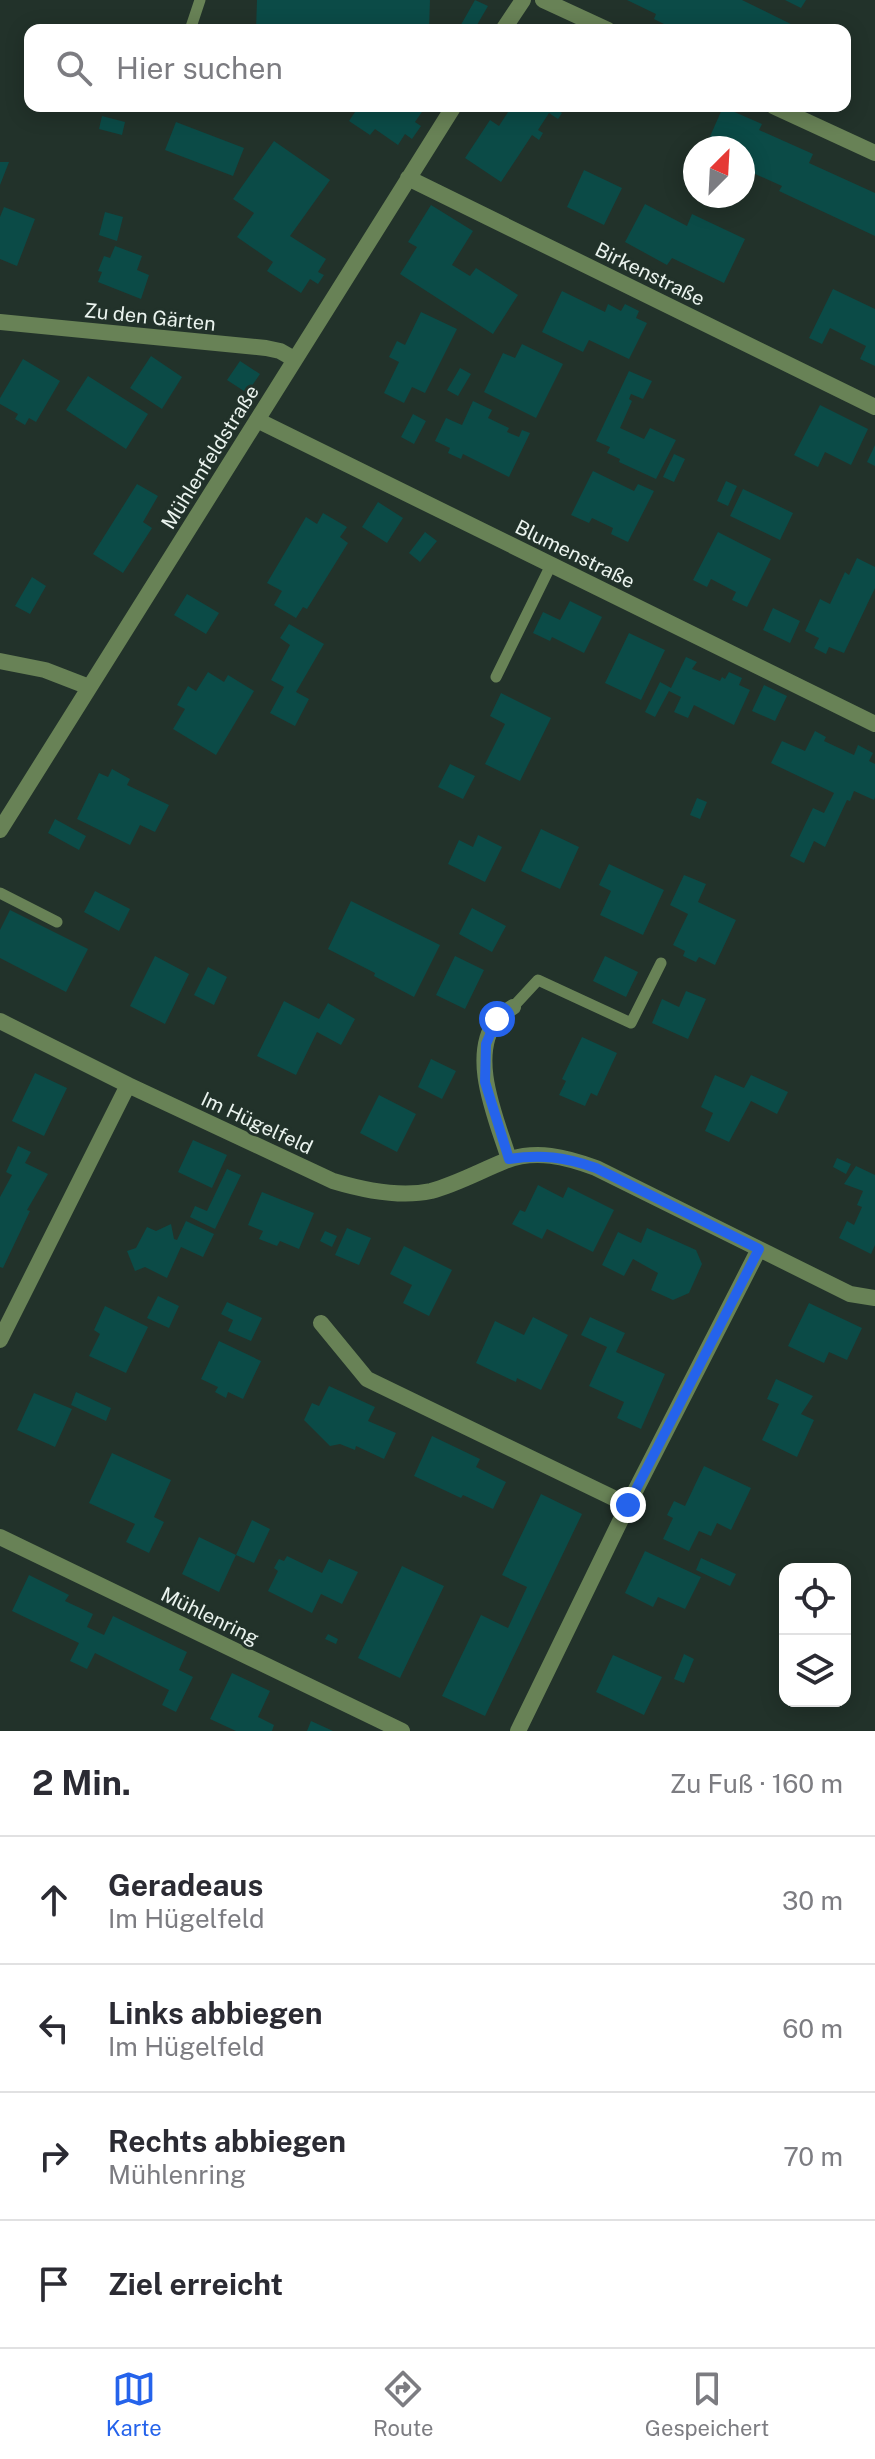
<!DOCTYPE html>
<html lang="de">
<head>
<meta charset="utf-8">
<style>
  :root { --surface:#fff; --page:#f7f7f7; --text:#2b2b33; --muted:#7c7c81; --line:#e1e1e2; --accent:#2563eb }
  body { margin:0; font-family:"Public Sans",sans-serif; background:var(--page); color:var(--text) }
  .controls { position:absolute; right:24px; bottom:24px; display:grid; overflow:hidden; border-radius:16px; box-shadow:0 4px 20px #0003 }
  .controls button { width:72px; height:72px; display:grid; place-items:center; padding:0; border:0; border-bottom:2px solid var(--line); background:var(--surface); color:var(--text); font:40px sans-serif }
  .compass { position:absolute; left:683px; top:136px; width:72px; height:72px; border-radius:50%; background:var(--surface); box-shadow:0 4px 20px #0003; rotate:24deg }
  .stop { position:absolute; width:24px; height:24px; margin:-18px; border:6px solid #2563eb; border-radius:50%; background:#fff }
  .stop.end { background:#2563eb; border-color:#fff; box-shadow:0 2px 8px #0008 }
  .list { margin:0; padding:0; list-style:none }
  h2 { display:flex; justify-content:space-between; align-items:center; height:104px; margin:0; padding:0 32px; font-size:34px }
  h2 small { font-size:26px; font-weight:400; color:var(--muted) }
  .list li { display:grid; grid-template-columns:52px 1fr auto; gap:24px; align-items:center; box-sizing:border-box; height:128px; padding:0 32px; border-top:2px solid var(--line) }
  .list b { display:block; font-size:30px; white-space:nowrap }
  .list p { margin:0; font-size:26px; white-space:nowrap; color:var(--muted) }
  .list em { font-size:26px; font-style:normal; color:var(--muted) }
  .icon { flex:none; width:44px; height:44px; fill:none; stroke:currentColor; stroke-width:2; stroke-linecap:round; stroke-linejoin:round }
  .map { position:relative; flex:none; width:875px; height:1731px; overflow:hidden }
  .search { position:absolute; background:var(--surface); box-shadow:0 4px 20px #0003; left:24px; right:24px; top:24px; height:88px; display:flex; align-items:center; gap:20px; box-sizing:border-box; padding:0 28px; border-radius:16px; color:var(--muted); font-size:30px }
  .sheet { height:616px; background:var(--surface) }
  nav { display:flex; justify-content:space-around; align-items:center; box-sizing:border-box; height:112px; border-top:2px solid var(--line); background:var(--surface); font-size:22px; color:var(--muted) }
  nav a { display:grid; justify-items:center; gap:4px }
  nav .on { color:var(--accent) }
  .map>svg:first-child { display:block }
  .building { fill:#0b4b47 }
  .lines { fill:none; stroke-linecap:round; stroke-linejoin:round }
  .lane { stroke:#688256; stroke-width:11 }
  .street { stroke:#688256; stroke-width:16 }
  .route { stroke:#2563eb; stroke-width:10 }
  .labels { text-anchor:middle; stroke-width:6; stroke-linejoin:round; paint-order:stroke }
  .street-label { font-size:20px; fill:#eaf3ee; stroke:#22322a }
</style>
</head>
<body>
<div class="map">
<svg width="875" height="1731" viewBox="0 0 875 1731">
  <rect width="100%" height="100%" fill="#22322a"/>
  <!-- building -->
  <path class="building" d="M257 0H430L429 30H256Z
    M475 0 488 6 474 30H458Z
    M627 0H742L803 30H676L654 19 656 14Z
    M785 0H806L801 8Z
    M359 106H421L424 109 415 122 421 126 412 139 405 134 398 145 375 129 370 135 349 121Z
    M512 106H552L562 113 558 119 549 113 538 130 543 133 539 140 532 135 501 182 465 158 490 120 499 126Z
    M723 107 762 124 759 130 813 154 809 163 875 193V236L779 191 782 186 744 169 748 159 743 157V148H724L708 141Z
    M102 116 125 122 122 135 99 129Z
    M176 122 244 148 233 176 165 150Z
    M274 141 330 180 290 236 326 259 318 272 324 275 318 284 310 279 301 293 267 271 273 262 237 237 254 213 233 199Z
    M0 162H9L0 185Z
    M584 170 622 188 604 225 567 207Z
    M645 204 687 226 692 214 745 239 724 283 672 258 667 265 625 242Z
    M431 205 473 231 452 265 470 276 476 268 518 295 493 334 400 274 417 247 408 242Z
    M4 207 35 219 17 266 0 259V217Z
    M105 212 123 217 117 241 99 235Z
    M115 246 142 256 137 270 149 275 141 299 98 282 102 272 98 271 104 256 110 258Z
    M833 289 875 309V366L860 359 866 346 830 328 822 344 809 338Z
    M562 291 605 312 608 304 621 311 625 304 639 311 636 318 647 323 629 359 589 340 583 352 542 332Z
    M421 312 457 329 425 393 412 387 404 403 384 393 399 362 389 357 397 341 405 345Z
    M522 344 563 364 536 418 484 392 503 353 515 358Z
    M151 356 182 377 162 409 130 388Z
    M23 359 60 381 36 422 29 418 25 425 15 419 18 414 0 404V398Z
    M240 361 260 374 247 393 227 380Z
    M460 368 471 374 458 396 447 390Z
    M629 371 652 381 643 399 631 394 629 399 632 401 620 428 644 439 650 428 676 440 656 479 619 462 620 459 607 453 610 447 596 441Z
    M88 376 148 414 126 449 66 410Z
    M473 401 492 410 488 418 509 428 507 432 519 437 522 430 530 433 509 477 463 454 461 459 448 453 450 448 435 441 446 418 462 425Z
    M820 405 868 429 851 465 825 452 818 467 794 455Z
    M413 414 426 421 414 444 401 437Z
    M875 445V466L867 462Z
    M674 454 685 459 674 482 663 477Z
    M593 471 634 491 638 484 654 491 628 542 611 534 613 528 592 518 589 523 571 515Z
    M726 481 737 486 728 506 717 501Z
    M137 484 158 496 143 522 152 528 123 573 93 554Z
    M743 489 793 513 780 540 730 516Z
    M378 502 403 518 387 543 362 527Z
    M323 513 347 527 340 537 348 543 307 609 303 607 296 618 274 605 282 591 267 583 306 517 317 524Z
    M425 532 437 541 420 562 409 553Z
    M718 532 771 559 747 607 732 600 736 592 711 579 707 587 693 580Z
    M857 558 875 567V588L844 653 829 647 826 654 814 648 819 638 805 631 820 599 830 604 845 572 849 575Z
    M32 577 46 586 30 614 15 606Z
    M187 594 219 613 206 634 174 615Z
    M570 601 602 617 584 653 552 637 550 641 533 633 543 612 560 620Z
    M773 608 800 621 790 643 763 630Z
    M289 624 324 644 296 692 309 699 295 726 270 713 284 687 271 680 290 645 280 638Z
    M629 633 665 650 641 700 605 683Z
    M686 657 697 662 692 669 720 681 722 677 725 679 729 672 742 678 739 685 750 690 734 725 694 705 688 718 674 712 681 697 669 691 655 717 645 712 660 682 671 688Z
    M208 672 224 682 228 675 254 691 216 755 173 729 185 709 177 705 188 686 196 691Z
    M764 685 787 696 775 721 752 711Z
    M501 693 551 718 520 781 485 764 505 724 490 716Z
    M815 731 826 737 824 741 854 755 858 745 873 753 869 761 875 764V797L874 800 854 791 850 801 847 800 825 847 814 841 804 863 790 856 813 808 824 813 834 793 771 763 782 741 805 751Z
    M450 764 475 776 463 799 438 787Z
    M112 769 130 779 127 785 169 805 155 832 140 825 130 845 77 819 99 773 108 777Z
    M697 798 707 802 700 819 690 815Z
    M55 819 86 836 79 850 48 833Z
    M541 829 579 847 560 889 521 871Z
    M478 835 502 847 485 882 448 864 459 840 473 847Z
    M609 864 664 890 643 935 600 915 611 891 599 885Z
    M684 875 706 884 698 902 736 920 715 965 699 957 696 962 683 956 685 951 673 945 688 914 670 905Z
    M95 891 130 909 119 931 84 912Z
    M351 901 440 945 414 997 374 976 375 973 328 949Z
    M472 908 506 926 492 952 459 934Z
    M10 910 88 949 66 992 0 958V930Z
    M155 956 189 974 165 1024 130 1006Z
    M455 956 484 970 465 1009 436 995Z
    M605 956 638 972 626 997 593 981Z
    M208 967 227 977 214 1005 194 995Z
    M686 991 706 999 688 1039 652 1023 662 999 679 1007Z
    M284 1001 319 1019 328 1003 355 1019 341 1045 317 1032 296 1075 257 1056Z
    M582 1037 617 1053 597 1096 591 1093 585 1106 559 1095 566 1081 562 1079Z
    M431 1059 456 1071 442 1099 418 1087Z
    M35 1073 67 1088 44 1136 12 1121Z
    M715 1075 744 1088 751 1075 788 1092 777 1114 751 1101 729 1142 705 1131 713 1113 701 1107Z
    M379 1095 416 1114 397 1152 360 1133Z
    M193 1140 227 1155 212 1188 178 1172Z
    M18 1146 31 1152 25 1163 48 1174 27 1210 30 1211 3 1268 0 1267V1197L12 1175 6 1172Z
    M837 1158 851 1164 846 1174 833 1167Z
    M856 1166 875 1175V1245L871 1254 839 1238 847 1221 854 1225 862 1207 857 1205 863 1191 844 1184Z
    M227 1169 241 1175 215 1229 190 1217 195 1206 207 1211Z
    M538 1185 563 1198 568 1187 614 1210 593 1252 547 1229 542 1239 512 1224 520 1210 525 1212Z
    M262 1192 314 1213 299 1249 280 1241 277 1246 259 1239 263 1231 248 1225Z
    M186 1221 214 1234 203 1257 181 1247 167 1278 145 1267 135 1271 127 1251 136 1248 147 1227 156 1231 171 1224 174 1239 177 1240Z
    M347 1228 371 1238 359 1265 335 1255Z
    M647 1228 696 1250 702 1264 689 1293 673 1300 651 1290 658 1273 633 1259 624 1276 602 1265 618 1232 641 1243Z
    M325 1231 337 1236 332 1247 320 1241Z
    M404 1246 452 1270 429 1316 403 1303 412 1285 390 1274Z
    M158 1296 179 1306 169 1328 147 1318Z
    M227 1302 262 1318 251 1341 228 1331 233 1320 221 1314Z
    M809 1303 862 1328 847 1360 829 1352 824 1363 788 1346Z
    M105 1306 148 1327 126 1373 89 1356 100 1334 94 1330Z
    M533 1317 568 1335 541 1390 517 1378 516 1382 476 1363 495 1321 524 1335Z
    M590 1317 625 1333 616 1352 665 1374 641 1429 617 1418 624 1402 589 1386 607 1347 581 1335Z
    M219 1341 261 1361 243 1399 228 1392 226 1398 215 1392 218 1387 201 1379Z
    M776 1379 813 1396 801 1414 814 1420 797 1457 762 1440 779 1404 767 1399Z
    M329 1386 375 1407 368 1421 396 1433 384 1459 356 1446 355 1450 340 1444 330 1446 304 1420 312 1403 319 1406Z
    M76 1392 111 1408 106 1421 71 1405Z
    M34 1393 72 1409 55 1447 17 1430Z
    M432 1436 480 1459 476 1467 506 1482 493 1509 463 1495 461 1498 414 1476Z
    M112 1453 171 1480 154 1517 164 1522 149 1553 126 1542 135 1524 89 1503Z
    M704 1466 751 1488 731 1530 717 1523 711 1536 699 1531 689 1551 663 1539 673 1518 667 1515 674 1501 685 1506Z
    M541 1494 582 1514 485 1716 442 1696 481 1615 508 1628 527 1587 502 1575Z
    M252 1520 270 1529 254 1563 236 1555Z
    M199 1537 236 1555 219 1592 182 1574Z
    M645 1551 701 1577 685 1609 658 1597 653 1607 625 1593Z
    M287 1556 322 1573 329 1559 358 1572 342 1604 321 1594 312 1613 268 1591 278 1571 274 1568 279 1559 284 1561Z
    M701 1558 736 1574 730 1586 696 1570Z
    M402 1566 444 1586 400 1678 358 1658Z
    M29 1575 69 1595 65 1601 93 1614 87 1627 104 1635 113 1616 187 1652 179 1670 193 1677 176 1712 162 1705 169 1690 95 1653 87 1669 70 1661 79 1643 12 1611Z
    M328 1634 338 1639 336 1644 325 1639Z
    M684 1654 694 1659 684 1683 674 1679Z
    M613 1655 662 1677 644 1715 596 1692Z
    M232 1673 270 1691 258 1717 274 1725 272 1731H236L210 1719Z
    M311 1721 333 1731H307Z"/>
  <g class="lines">
    <!-- lane -->
    <path class="lane" d="M190 30 200 0
      M496 677 551 565
      M0 893 57 922
      M513 1007 538 980 631 1023 661 963"/>
    <!-- street -->
    <path class="street" d="M543 0 608 30
      M503 30 523 0
      M773 106 875 153
      M408 178 875 407
      M0 322 266 348 280 351 294 359
      M257 420 875 724
      M0 661 45 670 89 687
      M0 830 454 106
      M0 1021 128 1085 333 1181C363 1190 399 1198 431 1191 457 1184 480 1171 505 1161 536 1149 566 1157 596 1168L850 1294 875 1298
      M509 1159C497 1120 467 1055 498 1018 502 1014 508 1010 513 1007
      M321 1323 367 1379 628 1505
      M0 1340 128 1085
      M0 1537 402 1731
      M518 1731 628 1505 759 1249"/>
  </g>
  <g class="lines">
    <!-- route -->
    <path class="route" d="M497 1019 486 1044 485 1082 509 1159C541 1154 565 1157 596 1168L759 1249 628 1505"/>
  </g>
  <g class="labels">
    <!-- street labels -->
    <g class="street-label">
      <text transform="translate(650 274) rotate(26)" y="7">Birkenstraße</text>
      <text transform="translate(150 317) rotate(6)" y="7">Zu den Gärten</text>
      <text transform="translate(210 457) rotate(-58)" y="7">Mühlenfeldstraße</text>
      <text transform="translate(575 554) rotate(26)" y="7">Blumenstraße</text>
      <text transform="translate(257 1123) rotate(25)" y="7">Im Hügelfeld</text>
      <text transform="translate(210 1616) rotate(26)" y="7">Mühlenring</text>
    </g>
  </g>
</svg>
<div class="controls">
<button><svg class="icon" aria-label="locate" viewBox="0 0 24 24"><circle cx="12" cy="12" r="6"/><path d="M12 2v4M12 18v4M2 12h4M18 12h4"/></svg></button>
<button><svg class="icon" aria-label="layers" viewBox="0 0 24 24"><path d="M12 4l9 5-9 5-9-5zM3 14l9 5 9-5"/></svg></button>
</div>
<svg class="compass" viewBox="-18 -18 36 36"><path d="M0-13l5 13h-10z" fill="#e53935"/><path d="M0 13l5-13h-10z" fill="#7c7c81"/></svg>
<div class="stop" style="left:497px;top:1019px"></div>
<div class="stop end" style="left:628px;top:1505px"></div>
<div class="search"><svg class="icon" aria-label="search" viewBox="0 0 24 24"><circle cx="10" cy="10" r="6"/><path d="M15 15l6 6"/></svg>Hier suchen</div>
</div>
<section class="sheet">
<h2>2 Min.<small>Zu Fuß · 160 m</small></h2>
<ul class="list">
<li><svg class="icon" aria-label="ahead" viewBox="0 0 24 24"><path d="M12 20V5M6 11l6-6 6 6"/></svg><div><b>Geradeaus</b><p>Im Hügelfeld</p></div><em>30 m</em></li>
<li><svg class="icon" aria-label="left" viewBox="0 0 24 24"><path d="M17 20v-9H6M10 6l-5 5 5 5"/></svg><div><b>Links abbiegen</b><p>Im Hügelfeld</p></div><em>60 m</em></li>
<li><svg class="icon" aria-label="right" viewBox="0 0 24 24"><path d="M7 20v-9h11M14 6l5 5-5 5"/></svg><div><b>Rechts abbiegen</b><p>Mühlenring</p></div><em>70 m</em></li>
<li><svg class="icon" aria-label="arrive" viewBox="0 0 24 24"><path d="M6 21V4h12l-3 4 3 4H6"/></svg><div><b>Ziel erreicht</b></div></li>
</ul>
</section>
<nav>
<a class="on"><svg class="icon" aria-label="map" viewBox="0 0 24 24"><path d="M3 6l6-2 6 2 6-2v14l-6 2-6-2-6 2zM9 4v14M15 6v14"/></svg>Karte</a>
<a><svg class="icon" aria-label="directions" viewBox="0 0 24 24"><path d="M12 3l9 9-9 9-9-9zM9 14v-3h6M13 9l2 2-2 2"/></svg>Route</a>
<a><svg class="icon" aria-label="saved" viewBox="0 0 24 24"><path d="M7 4h10v16l-5-4-5 4z"/></svg>Gespeichert</a>
</nav>
</body>
</html>
